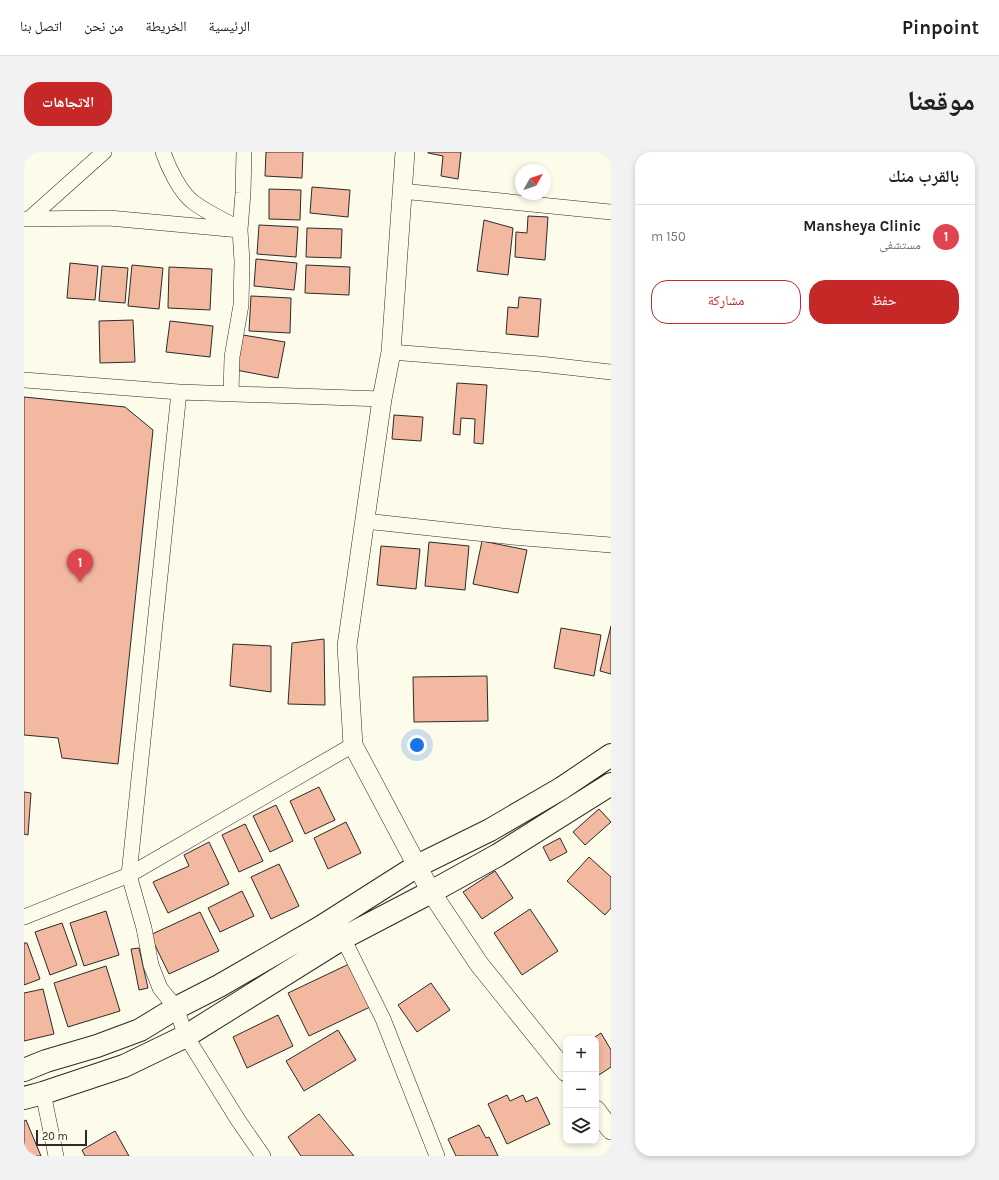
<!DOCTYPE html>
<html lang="ar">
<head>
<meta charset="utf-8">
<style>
  :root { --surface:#fff; --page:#f2f2f2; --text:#222; --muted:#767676; --line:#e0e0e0; --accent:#c62828 }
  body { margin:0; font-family:Karla,"Noto Naskh Arabic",sans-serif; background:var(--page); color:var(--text); direction:rtl }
  .controls { position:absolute; right:12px; bottom:12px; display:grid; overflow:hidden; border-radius:8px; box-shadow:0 2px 6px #0003 }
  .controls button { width:36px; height:36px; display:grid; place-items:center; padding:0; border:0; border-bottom:1px solid var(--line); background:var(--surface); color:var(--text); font:20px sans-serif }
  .compass { position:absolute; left:491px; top:12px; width:36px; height:36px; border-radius:50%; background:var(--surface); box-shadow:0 2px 6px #0003; rotate:50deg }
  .scale { position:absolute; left:12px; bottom:10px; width:51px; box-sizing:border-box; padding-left:4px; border:2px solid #2b2b2b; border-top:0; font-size:11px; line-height:14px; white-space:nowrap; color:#2b2b2b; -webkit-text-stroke:3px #fdfbea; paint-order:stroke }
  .you { position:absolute; left:393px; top:593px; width:14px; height:14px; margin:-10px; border:3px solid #fff; border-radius:50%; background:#1a73e8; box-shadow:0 0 0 6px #1a73e833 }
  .badge { display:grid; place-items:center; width:26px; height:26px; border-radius:50%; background:var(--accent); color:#fff; font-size:13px; font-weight:700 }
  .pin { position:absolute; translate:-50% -33px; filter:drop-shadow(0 1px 2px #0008) }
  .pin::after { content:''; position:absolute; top:21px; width:14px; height:12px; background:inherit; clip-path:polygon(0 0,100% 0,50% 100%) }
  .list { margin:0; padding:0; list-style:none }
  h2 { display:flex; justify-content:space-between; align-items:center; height:52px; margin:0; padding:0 16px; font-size:17px }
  h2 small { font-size:13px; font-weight:400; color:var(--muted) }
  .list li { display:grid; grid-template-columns:26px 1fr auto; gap:12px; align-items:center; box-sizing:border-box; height:64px; padding:0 16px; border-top:1px solid var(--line) }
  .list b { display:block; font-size:15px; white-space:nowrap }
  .list p { margin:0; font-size:13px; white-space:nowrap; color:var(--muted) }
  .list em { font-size:13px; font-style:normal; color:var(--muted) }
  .actions { display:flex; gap:8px; padding:12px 16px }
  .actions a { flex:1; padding:9px 0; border:1px solid var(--accent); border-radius:16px; text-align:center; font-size:14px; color:var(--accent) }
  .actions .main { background:var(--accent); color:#fff }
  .icon { flex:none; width:22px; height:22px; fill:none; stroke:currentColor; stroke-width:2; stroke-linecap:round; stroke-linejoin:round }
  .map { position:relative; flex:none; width:587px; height:1004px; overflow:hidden; direction:ltr; border-radius:16px }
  header { display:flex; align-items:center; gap:24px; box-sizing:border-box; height:56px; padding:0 20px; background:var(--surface); border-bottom:1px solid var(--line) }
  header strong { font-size:19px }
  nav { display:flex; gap:22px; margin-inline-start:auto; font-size:14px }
  .intro { display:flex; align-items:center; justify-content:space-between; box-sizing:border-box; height:96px; padding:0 24px }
  h1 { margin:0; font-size:28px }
  .button { padding:10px 18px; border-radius:16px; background:var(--accent); color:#fff; font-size:14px; font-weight:700 }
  main { display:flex; gap:24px; padding:0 24px }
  aside { flex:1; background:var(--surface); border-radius:16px; box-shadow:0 2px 6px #0003 }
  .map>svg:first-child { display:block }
  .building { fill:#f2b8a0; stroke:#2b2b2b }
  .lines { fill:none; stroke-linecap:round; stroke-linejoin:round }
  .minor-casing { stroke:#2b2b2b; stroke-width:16 }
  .tertiary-casing { stroke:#2b2b2b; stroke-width:20 }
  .secondary-casing { stroke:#2b2b2b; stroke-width:24 }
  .minor { stroke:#fdfbea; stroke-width:15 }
  .tertiary { stroke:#fdfbea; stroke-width:19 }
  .secondary { stroke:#fdfbea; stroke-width:22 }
</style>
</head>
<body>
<header>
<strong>Pinpoint</strong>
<nav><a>الرئيسية</a><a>الخريطة</a><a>من نحن</a><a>اتصل بنا</a></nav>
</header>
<div class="intro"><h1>موقعنا</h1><a class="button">الاتجاهات</a></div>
<main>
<aside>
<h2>بالقرب منك<small></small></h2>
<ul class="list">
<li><span class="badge" style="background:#e0444e">1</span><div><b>Mansheya Clinic</b><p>مستشفى</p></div><em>150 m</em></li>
</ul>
<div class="actions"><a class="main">حفظ</a><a>مشاركة</a></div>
</aside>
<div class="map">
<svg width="587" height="1004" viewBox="0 0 587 1004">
  <rect width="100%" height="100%" fill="#fdfbea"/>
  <!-- building -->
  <path class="building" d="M242 0H279L278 26 241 24Z
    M404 0H437L434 27 417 24 419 4 404 1Z
    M288 35 326 38 324 65 286 61Z
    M245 37 277 38 276 68 245 67Z
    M504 64 524 65 521 108 491 105 492 80 503 81Z
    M460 68 489 76 484 123 453 119Z
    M235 73 274 75 272 105 233 102Z
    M283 76 318 77 317 106 282 105Z
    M232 107 273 111 270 138 230 134Z
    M46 111 74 114 71 148 43 146Z
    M108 113 139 116 135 157 104 154Z
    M282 113 326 115 325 143 281 141Z
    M78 114 104 116 101 151 75 149Z
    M145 115 188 117 186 158 144 156Z
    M227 144 267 146 266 181 225 179Z
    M495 145 517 147 514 185 482 182 484 155 494 156Z
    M109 168 111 210 76 211 75 169Z
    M146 169 189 174 186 205 142 200Z
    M219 183 261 190 254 226 212 218Z
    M433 231 463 233 459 292 450 291 451 267 437 266 436 283 429 282Z
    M0 245 101 255 129 278 94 612 38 606 34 586 0 583Z
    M370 263 399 265 397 289 368 287Z
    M458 389 503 398 494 441 449 432Z
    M405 390 445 394 441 438 401 434Z
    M357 394 396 397 392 437 353 433Z
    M587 474V522L576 519Z
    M537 476 577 483 570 524 530 516Z
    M300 487 301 553 264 552 268 491Z
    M209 492 247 494V540L206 534Z
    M463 524 464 569 390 570 389 525Z
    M295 635 311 668 281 682 266 649Z
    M0 640 7 641 4 683 0 682Z
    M252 653 269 689 246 700 229 664Z
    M575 657 587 670 561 693 549 680Z
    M322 670 337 701 304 717 290 686Z
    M221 672 239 709 215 720 198 683Z
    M536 686 543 700 526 709 519 695Z
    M185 690 205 732 144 761 129 730 165 714 160 703Z
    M565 705 587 725V756L581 763 543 729Z
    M255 712 275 754 247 767 227 725Z
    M471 719 489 746 458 767 439 740Z
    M218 739 230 764 196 780 184 756Z
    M506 757 534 799 498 823 470 781Z
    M82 759 95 803 60 814 46 771Z
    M176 760 195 799 145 822 126 783Z
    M38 771 53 813 26 823 11 780Z
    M0 791H3L16 827 0 833Z
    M115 796 124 836 115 838 107 797Z
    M325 812 346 855 285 884 264 841Z
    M82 814 96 859 44 875 30 831Z
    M407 831 426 858 393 880 374 853Z
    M19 837 30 882 0 889V841Z
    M254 863 269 894 223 916 209 885Z
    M314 878 332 908 280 939 262 909Z
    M577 881 587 898V915L572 925V887H568Z
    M483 943 486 949 499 943 502 950 513 945 526 972 483 992 464 952Z
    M295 962 330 1004H277L264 985Z
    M2 968 17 1004H0V969Z
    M455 973 462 986 465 985 474 1004H432L424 987Z
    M91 979 105 1004H61L58 998Z"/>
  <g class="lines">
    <defs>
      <path id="minor" d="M139 0C144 15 156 40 169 50 182 60 198 67 212 75
        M377 39 587 60
        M0 67 85 66 216 78
        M5 67 80 0
        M367 200 516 212 587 220
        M0 228 155 240 358 247
        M155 240 105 723 120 776 127 813 136 836 152 856 162 884 214 968 239 1004
        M207 242 208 205 217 153 218 109 216 78 219 41 220 0
        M341 369 488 385 587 393
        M0 765 105 723 329 593
        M319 786 359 867 413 1004
        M19 941 32 1004"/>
      <path id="tertiary" d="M381 0 367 200 358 247 323 494 329 593 407 740 455 812 542 920
        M572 958 587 978"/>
      <path id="secondary" d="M0 918 22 909 73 894 116 878 152 856 195 834 297 775 393 714 466 678 538 636 587 603
        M0 946 19 941 100 914 162 884 319 786 407 740 474 703 587 632"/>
    </defs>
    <!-- minor casing -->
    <use href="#minor" class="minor-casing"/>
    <!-- tertiary casing -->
    <use href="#tertiary" class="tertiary-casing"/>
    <!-- secondary casing -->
    <use href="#secondary" class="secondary-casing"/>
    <!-- minor -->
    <use href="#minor" class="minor"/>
    <!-- tertiary -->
    <use href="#tertiary" class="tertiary"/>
    <!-- secondary -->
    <use href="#secondary" class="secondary"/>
  </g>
</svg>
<div class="controls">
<button>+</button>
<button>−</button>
<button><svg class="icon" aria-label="layers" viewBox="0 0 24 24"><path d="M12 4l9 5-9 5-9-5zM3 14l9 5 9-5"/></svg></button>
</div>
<svg class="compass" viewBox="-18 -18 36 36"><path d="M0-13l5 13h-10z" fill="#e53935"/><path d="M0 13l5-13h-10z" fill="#767676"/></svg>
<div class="scale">20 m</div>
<div class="you"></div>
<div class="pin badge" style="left:56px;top:430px;background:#e0444e">1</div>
</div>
</main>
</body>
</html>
